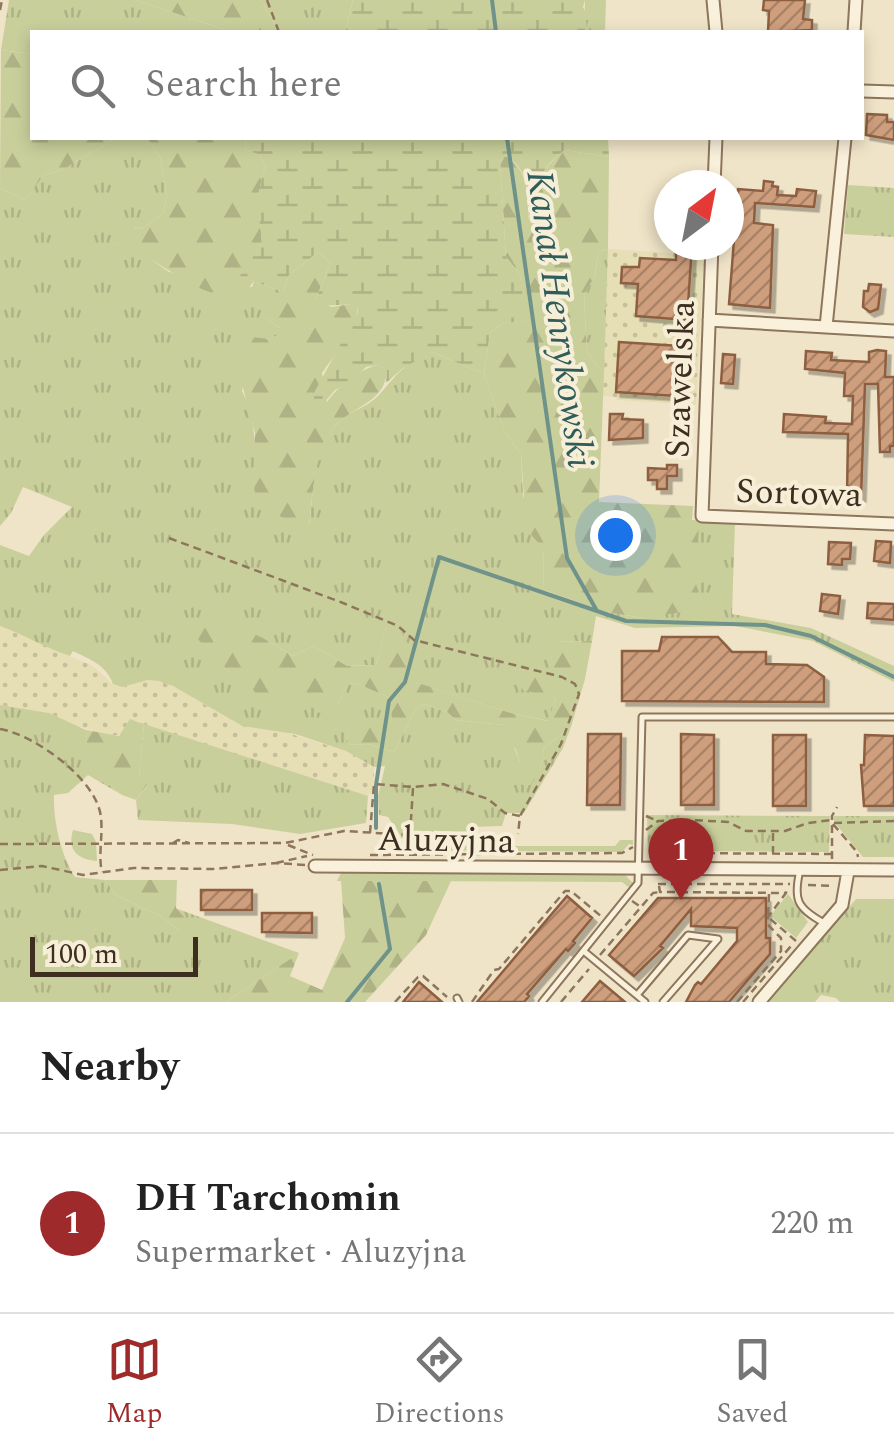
<!DOCTYPE html>
<html lang="en">
<head>
<meta charset="utf-8">
<style>
  :root { --surface:#fff; --page:#f2f2f2; --text:#222; --muted:#767676; --line:#e0e0e0; --accent:#9e2a2b }
  body { margin:0; font-family:Spectral,serif; background:var(--page); color:var(--text) }
  .compass { position:absolute; left:654px; top:170px; width:90px; height:90px; border-radius:50%; background:var(--surface); box-shadow:0 5px 15px #0003; rotate:32deg }
  .scale { position:absolute; left:30px; bottom:25px; width:168px; box-sizing:border-box; padding-left:10px; border:5px solid #3d2e20; border-top:0; font-size:28px; line-height:35px; white-space:nowrap; color:#3d2e20; -webkit-text-stroke:8px #f7eed8; paint-order:stroke }
  .you { position:absolute; left:615px; top:535px; width:35px; height:35px; margin:-25px; border:8px solid #fff; border-radius:50%; background:#1a73e8; box-shadow:0 0 0 15px #1a73e833 }
  .badge { display:grid; place-items:center; width:65px; height:65px; border-radius:50%; background:var(--accent); color:#fff; font-size:32px; font-weight:700 }
  .pin { position:absolute; translate:-50% -82px; filter:drop-shadow(0 2px 5px #0008) }
  .pin::after { content:''; position:absolute; top:52px; width:35px; height:30px; background:inherit; clip-path:polygon(0 0,100% 0,50% 100%) }
  .list { margin:0; padding:0; list-style:none }
  h2 { display:flex; justify-content:space-between; align-items:center; height:130px; margin:0; padding:0 40px; font-size:42px }
  h2 small { font-size:32px; font-weight:400; color:var(--muted) }
  .list li { display:grid; grid-template-columns:65px 1fr auto; gap:30px; align-items:center; box-sizing:border-box; height:180px; padding:0 40px; border-top:2px solid var(--line) }
  .list b { display:block; font-size:38px; white-space:nowrap }
  .list p { margin:0; font-size:32px; white-space:nowrap; color:var(--muted) }
  .list em { font-size:32px; font-style:normal; color:var(--muted) }
  .icon { flex:none; width:55px; height:55px; fill:none; stroke:currentColor; stroke-width:2; stroke-linecap:round; stroke-linejoin:round }
  .map { position:relative; flex:none; width:894px; height:1002px; overflow:hidden }
  .search { position:absolute; background:var(--surface); box-shadow:0 5px 15px #0003; left:30px; right:30px; top:30px; height:110px; display:flex; align-items:center; gap:25px; box-sizing:border-box; padding:0 35px; border-radius:0px; color:var(--muted); font-size:38px }
  .sheet { height:310px; background:var(--surface) }
  nav { display:flex; justify-content:space-around; align-items:center; box-sizing:border-box; height:140px; border-top:2px solid var(--line); background:var(--surface); font-size:28px; color:var(--muted) }
  nav a { display:grid; justify-items:center; gap:5px }
  nav .on { color:var(--accent) }
  .map>svg:first-child { display:block }
  .farmland { fill:url(#farmland-dots) }
  .grass { fill:url(#grass-tufts) }
  .forest { fill:url(#forest-firs) }
  .wetland { fill:url(#wetland-marsh) }
  .lines { fill:none; stroke-linecap:round; stroke-linejoin:round }
  .stream { stroke:#6f938a; stroke-width:4 }
  .building { fill:url(#building-hatch); stroke:#8d5f41; stroke-width:2.5; filter:url(#shadow) }
  .lane-casing { stroke:#8d765c; stroke-width:9 }
  .street-casing { stroke:#8d765c; stroke-width:15 }
  .path { stroke:#8d765c; stroke-width:2.5; stroke-dasharray:8 5; stroke-linecap:butt }
  .lane { stroke:#faf1dc; stroke-width:5 }
  .street { stroke:#faf1dc; stroke-width:11 }
  .labels { text-anchor:middle; stroke-width:8; stroke-linejoin:round; paint-order:stroke }
  .street-label { font-size:35px; fill:#3d2e20; stroke:#f7eed8 }
  .water-label { font-size:38px; font-style:italic; fill:#2f5d5a; stroke:#f7eed8 }
</style>
</head>
<body>
<div class="map">
<svg width="894" height="1002" viewBox="0 0 894 1002">
  <defs>
    <pattern id="farmland-dots" width="8" height="8" patternUnits="userSpaceOnUse" patternTransform="scale(2.5)"><rect width="8" height="8" fill="#e6deb5"/><path d="M2 2h.1M6 6h.1" fill="none" stroke="#c6bf9b" stroke-width="1.8" stroke-linecap="round"/></pattern>
    <pattern id="grass-tufts" width="24" height="20" patternUnits="userSpaceOnUse" patternTransform="scale(2.5)"><rect width="24" height="20" fill="#c9cf9b"/><path d="M3 7l-1-3M5 7V3M7 7l1-3M15 17l-1-3M17 17v-4M19 17l1-3" fill="none" stroke="#aeb285"/></pattern>
    <pattern id="forest-firs" width="22" height="20" patternUnits="userSpaceOnUse" patternTransform="scale(2.5)"><rect width="22" height="20" fill="#c9cf9b"/><path d="M5 1l3.5 6h-7zM16 11l3.5 6h-7z" fill="#aeb285"/></pattern>
    <pattern id="wetland-marsh" width="20" height="14" patternUnits="userSpaceOnUse" patternTransform="scale(2.5)"><rect width="20" height="14" fill="#c9cf9b"/><path d="M1 5h8M5 5V1M11 12h8M15 12V8" fill="none" stroke="#aeb285"/></pattern>
    <pattern id="building-hatch" width="6" height="6" patternUnits="userSpaceOnUse" patternTransform="scale(2.5)"><rect width="6" height="6" fill="#cf9f7d"/><path d="M-1 1l2-2M0 6l6-6M5 7l2-2" fill="none" stroke="#a98266"/></pattern>
    <filter id="shadow"><feDropShadow dx="4.5" dy="4.5" stdDeviation="0" flood-color="#0004"/></filter>
  </defs>
  <rect width="100%" height="100%" fill="#f0e4c8"/>
  <!-- farmland -->
  <path class="farmland" d="M608 249 704 255 696 405 617 400 616 397 603 396Z
    M0 626 93 666 113 684 122 687 148 680 159 681 173 686 241 726 275 729 346 751 374 767 373 791 368 796 336 788 151 729 139 721 130 720 123 734 110 736 67 723 49 713 0 705Z"/>
  <!-- grass -->
  <path class="grass" d="M9 0H135L232 32H32V54L1 50Z
    M261 0H353L345 32H279Z
    M116 138H147L160 157 167 195 163 213 142 229 134 227 115 243 135 248 169 272 252 287 254 281 283 292 265 318 280 328 281 334 270 339 254 337 242 391 251 410 256 451 309 526C314 492 312 447 339 422 350 411 367 407 378 396 398 374 402 364 432 352L484 374 504 431 521 454 523 496 543 548 544 590 605 612 644 618 699 520 735 523 732 614 811 628 894 666V682L813 641 735 626 635 628 596 616 592 641 555 642 551 677 513 668 556 697 549 721 511 713 405 679 386 628 376 665 347 666 314 646 293 656 263 638 194 634 229 672 335 708 348 684 356 683 390 698 392 722 387 732H347L348 745 368 744 394 752 416 709 423 704 447 712 456 720 505 725 520 762 540 770 544 748 571 727 563 748 524 813H506L502 826 474 827V834L402 838 388 817 379 815 378 796 385 766 374 767 346 751 295 734 242 726 173 686 159 681 148 680 122 687 113 684C106 665 91 660 73 651L70 656C46 648 24 635 0 626V545L29 556 44 535 72 507 23 487 11 513 0 526V188L25 200 44 175 62 170Z
    M848 185 894 188V237L844 234Z
    M608 249 604 374 587 352 584 295 595 276 598 252Z
    M0 705 49 713 86 730 88 768 122 795 88 775 68 793 54 795C53 820 61 856 75 877L105 880 116 895 162 917 180 931H196L175 908 299 953 226 1002H0Z
    M144 724 368 796 366 823 300 834 232 824 138 820 136 800 147 786 139 777Z
    M647 815 830 816 829 852 673 851 672 859 654 861 648 854Z
    M834 816H894V857H863L834 822Z
    M73 830 92 834 96 842 97 861C77 859 67 850 73 830Z
    M620 840H633V845L629 844 622 852 402 850V846H615Z
    M341 873 624 874 633 883 631 889 622 882 337 881Z
    M788 894 808 922 796 938 770 916Z
    M856 899H894V1002H840L836 998 821 995 815 1002H768Z"/>
  <!-- forest -->
  <path class="forest" d="M135 0H261L279 32H232Z
    M585 0H606L605 32H584Z
    M1 50 32 54V138H116L62 170 44 175 25 200 0 188Z
    M147 138H246L245 149 260 155 265 167 258 198 262 243 241 276 254 281 244 294C200 306 157 253 115 243L112 234 118 224 142 229 163 213 167 195 160 157Z
    M565 150 609 157 608 249 598 252 595 276 584 295 587 352 604 374 599 502 693 506 692 520H699L695 610 644 618 605 612 544 590 543 548 526 529 521 454 504 431 484 374 490 333 501 324 525 320 520 274 506 257 500 161 504 155C531 172 526 192 529 221L548 200 539 192C539 172 550 162 565 150Z
    M318 252 331 263 316 298 331 307 358 303C359 327 335 354 322 373L327 402C337 387 361 368 378 365L387 371C385 406 346 406 330 433 313 461 313 495 309 526L267 512 257 502 253 483 255 433 240 377 245 345 254 337 270 339 280 334V328L265 318 261 309 267 302 276 301 283 292 289 275Z
    M216 617 263 638 293 656 314 646 347 666 376 665 386 627 403 634 410 659 406 679 511 713 548 721 556 698 523 690 510 676 513 668 551 676 547 654 555 642 592 641 585 679 571 727 544 748 540 770 531 785H522L516 775 520 762 515 748 507 745 504 725 456 720 447 712 423 704 416 709 394 752 368 744 348 745 347 732 358 723 386 731 392 722 390 698 356 683 348 684 335 708 319 713 301 697 287 702 261 701 246 679 229 672 193 634 196 622Z
    M130 719 144 724 139 777 147 785 136 800 122 795 87 768 86 730 119 736Z
    M105 880H177L176 908 197 932 180 931 162 917 116 895Z
    M341 881H451L426 935 365 1002H226L299 953 290 976 322 990 345 938Z"/>
  <!-- wetland -->
  <path class="wetland" d="M353 0H585L583 7 589 19 584 32H345Z
    M246 138H608L609 157 565 150C550 161 539 172 539 191L553 206 549 229 529 221C527 193 531 171 505 155L500 161 506 257 520 274 526 320 501 324 490 333 484 374 432 352 403 368 386 383 387 371 378 365 366 367 351 382 335 390 318 410 313 404 315 391 358 312V304L320 306 316 298 331 263 318 252 289 275 283 292 240 276 262 243 257 198 265 167 260 155 245 149Z"/>
  <g class="lines">
    <!-- stream -->
    <path class="stream" d="M492 0 496 32
      M507 138 567 558 597 611 626 621 765 625 811 636 894 677
      M376 828V785L389 701 405 682 439 557 597 611
      M347 1002 390 949 379 884"/>
  </g>
  <!-- building -->
  <path class="building" d="M764 0H805L803 19 812 20V30L768 32 769 11 763 10Z
    M867 114 887 115V122H894V140L866 135Z
    M764 181 773 182 772 186 778 187 777 195 796 196 797 189 816 191 814 207 755 203 754 223 773 225 770 308 729 304 738 189 763 191Z
    M676 245H692L687 320 636 316 638 284 621 283 622 267H639L640 258 676 260Z
    M869 284 881 285 878 309 870 312 863 307 864 291H868Z
    M619 342 679 346 676 396 616 392Z
    M877 350 886 351 885 377H894V446H890V452H880L878 384H865L861 497 847 496 848 434 783 432 784 414 826 417 825 423 852 424 853 396H844L845 373 805 369 806 351 832 353 831 360 869 362V352Z
    M723 354 735 355 733 384 721 383Z
    M610 414H623L622 419 643 420V438L609 440Z
    M667 465H677V476H667V489H657V480H648V468L667 469Z
    M876 541 891 542 890 563 874 561Z
    M829 542 851 543 850 559H842V565L828 564Z
    M822 594 840 596 838 614 820 611Z
    M868 603 894 604V620L867 618Z
    M662 637H718L732 652H766V664L807 665 824 677V702L622 701V651H659Z
    M588 734H621L620 805H587Z
    M681 734 714 735V805H681Z
    M773 735H806V806H773Z
    M865 735 894 736V806H864L861 765H864Z
    M201 890H252V910H201Z
    M567 896 592 918 573 941 575 943 568 951 566 949 527 994 529 996 524 1002H477Z
    M658 898H766V938H770V954L729 1002H686L695 985 698 982 701 984 737 941V928L691 926V909L660 946 663 948 634 976 609 955Z
    M262 913H312V933L262 932Z
    M600 981 625 1002H582Z
    M419 982 442 1002H403Z"/>
  <g class="lines">
    <defs>
      <path id="lane" d="M800 870C793 900 797 908 824 923
        M586 953 645 1002
        M637 995 688 935 718 939 663 1002
        M457 998 459 1002
        M542 1002 638 883 642 717H894"/>
      <path id="street" d="M713 0 716 32
        M854 32 856 0
        M862 91 894 92
        M714 185 716 138
        M712 245 702 516 894 524
        M709 320 894 331
        M826 327 845 138
        M315 866 894 870
        M759 1002 842 905 848 871"/>
    </defs>
    <!-- lane casing -->
    <use href="#lane" class="lane-casing"/>
    <!-- street casing -->
    <use href="#street" class="street-casing"/>
    <!-- path -->
    <path class="path" d="M267 0 279 32
      M0 10 2 0
      M169 538 343 603 398 626 414 640 562 677 575 684 579 694 561 744 520 816
      M0 729C35 735 98 780 101 818 103 836 98 856 102 872
      M646 816 658 821
      M834 823 894 821
      M833 824 857 852 858 857
      M646 830 658 821 692 820 728 822 746 831H785L808 823 832 820
      M370 833 374 784 414 787 443 784 488 799 505 813 520 816 518 834
      M773 833V853
      M410 835 413 788
      M173 843 178 840 189 843
      M0 844 285 843 344 831 410 835 437 853
      M288 845 313 855
      M370 855 622 853 633 847
      M673 858V853L832 854
      M832 859V816L837 807
      M276 863 307 856
      M0 870 42 866 83 875 134 868 213 869 276 863 306 865
      M658 884H790
      M808 885 834 886
      M659 886 660 892 786 893
      M769 894 768 917 796 941
      M632 901 641 907
      M600 955 653 893 660 892
      M395 1002 418 977 423 976 447 997
      M472 1002 494 970 499 969 565 891H571L602 917
      M561 1002 589 969
      M737 1002 781 951V938L769 926 768 917 786 893 787 887
      M743 1002 791 946"/>
    <!-- lane -->
    <use href="#lane" class="lane"/>
    <!-- street -->
    <use href="#street" class="street"/>
  </g>
  <g class="labels">
    <!-- street labels -->
    <g class="street-label">
      <text transform="translate(679 379) rotate(-88)" y="12">Szawelska</text>
      <text transform="translate(799 492) rotate(2)" y="12">Sortowa</text>
      <text transform="translate(446 839) rotate(1)" y="12">Aluzyjna</text>
    </g>
    <!-- water labels -->
    <g class="water-label">
      <text transform="translate(561 319) rotate(82)" y="13">Kanał Henrykowski</text>
    </g>
  </g>
</svg>
<svg class="compass" viewBox="-18 -18 36 36"><path d="M0-13l5 13h-10z" fill="#e53935"/><path d="M0 13l5-13h-10z" fill="#767676"/></svg>
<div class="scale">100 m</div>
<div class="you"></div>
<div class="pin badge" style="left:681px;top:900px">1</div>
<div class="search"><svg class="icon" aria-label="search" viewBox="0 0 24 24"><circle cx="10" cy="10" r="6"/><path d="M15 15l6 6"/></svg>Search here</div>
</div>
<section class="sheet">
<h2>Nearby<small></small></h2>
<ul class="list">
<li><span class="badge">1</span><div><b>DH Tarchomin</b><p>Supermarket · Aluzyjna</p></div><em>220 m</em></li>
</ul>
</section>
<nav>
<a class="on"><svg class="icon" aria-label="map" viewBox="0 0 24 24"><path d="M3 6l6-2 6 2 6-2v14l-6 2-6-2-6 2zM9 4v14M15 6v14"/></svg>Map</a>
<a><svg class="icon" aria-label="directions" viewBox="0 0 24 24"><path d="M12 3l9 9-9 9-9-9zM9 14v-3h6M13 9l2 2-2 2"/></svg>Directions</a>
<a><svg class="icon" aria-label="saved" viewBox="0 0 24 24"><path d="M7 4h10v16l-5-4-5 4z"/></svg>Saved</a>
</nav>
</body>
</html>
